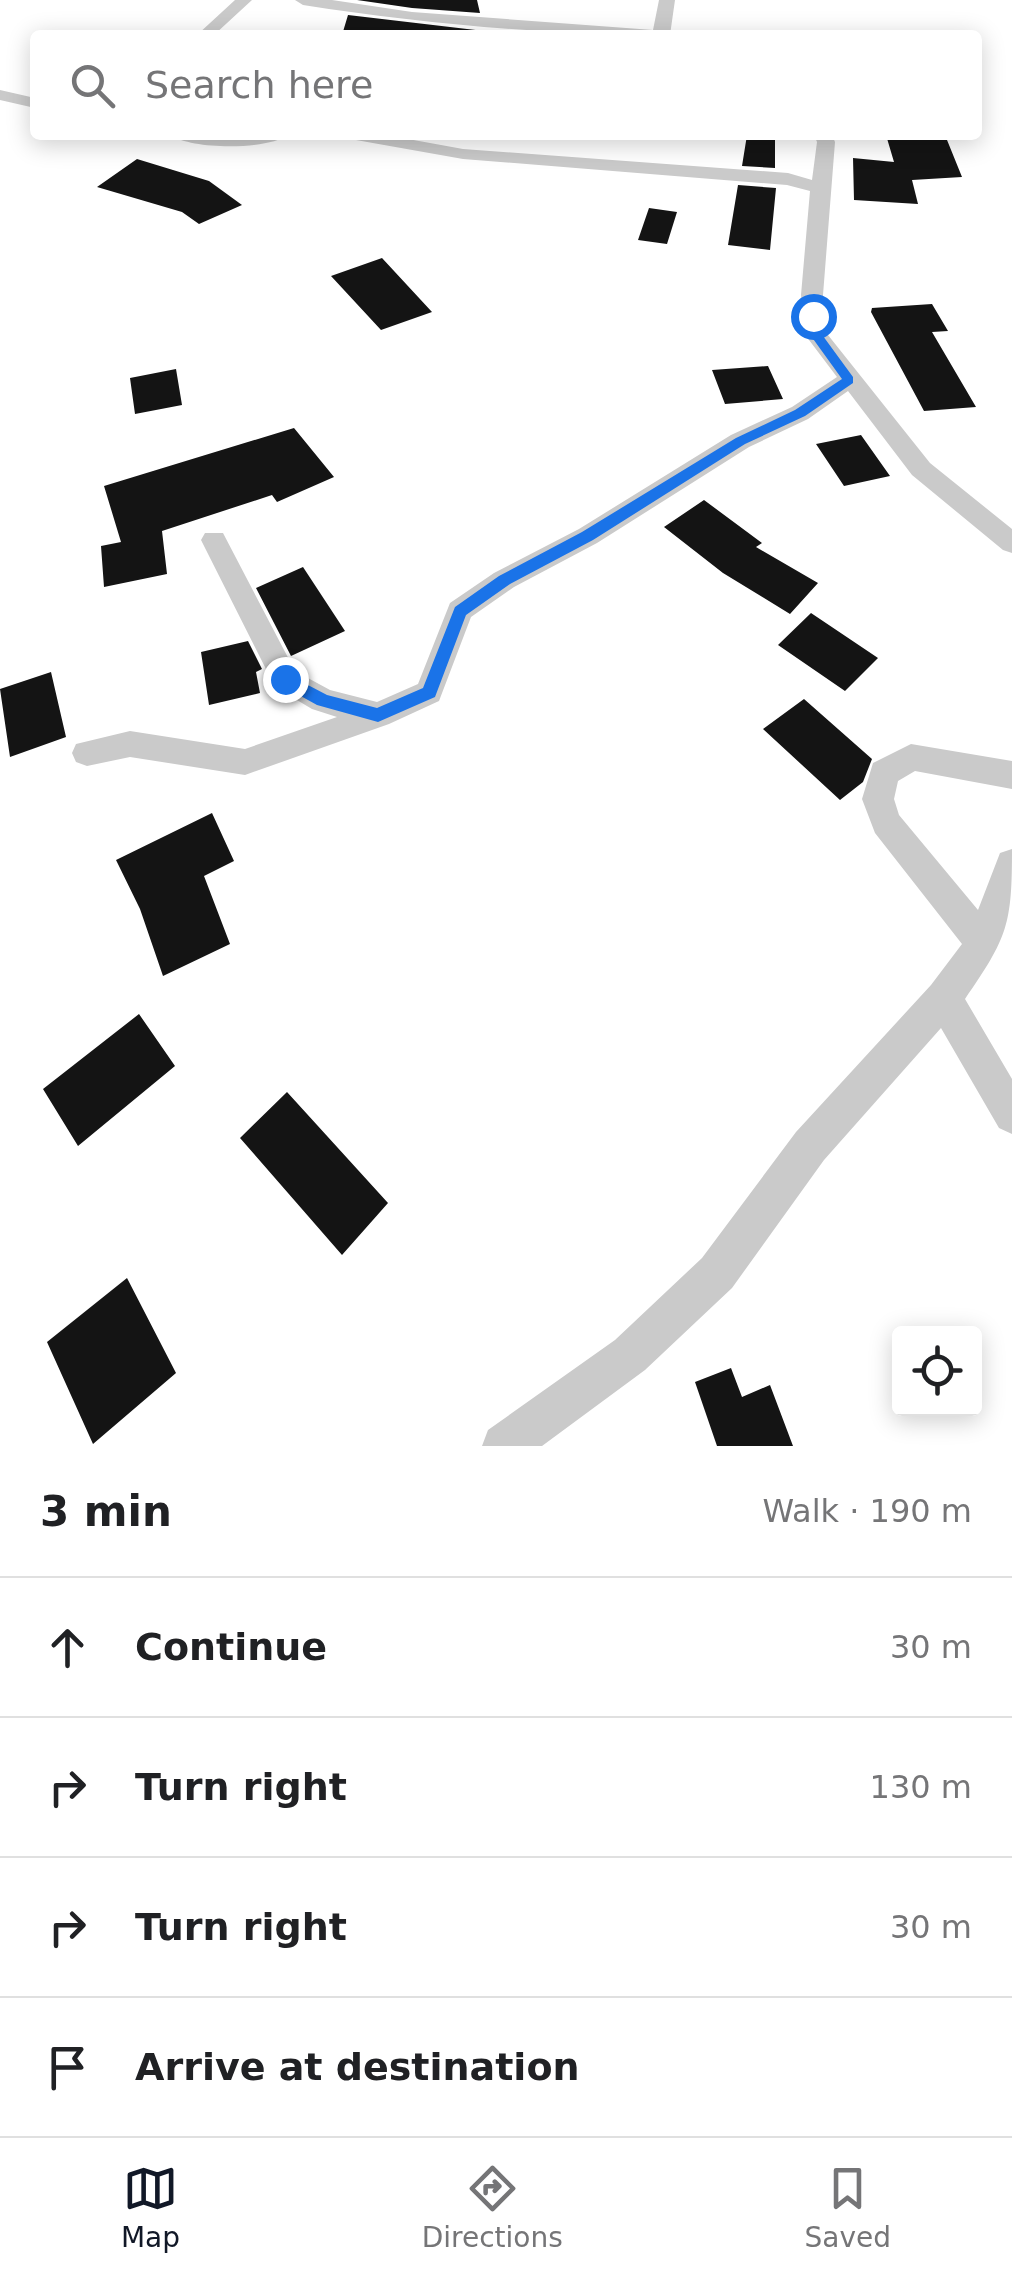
<!DOCTYPE html>
<html lang="en">
<head>
<meta charset="utf-8">
<style>
  :root { --surface:#fff; --page:#f6f6f6; --text:#202124; --muted:#757577; --line:#e0e0e0; --accent:#111827 }
  body { margin:0; font-family:"DejaVu Sans",sans-serif; background:var(--page); color:var(--text) }
  .controls { position:absolute; right:30px; bottom:30px; display:grid; overflow:hidden; border-radius:10px; box-shadow:0 5px 25px #0003 }
  .controls button { width:90px; height:90px; display:grid; place-items:center; padding:0; border:0; border-bottom:2px solid var(--line); background:var(--surface); color:var(--text); font:50px sans-serif }
  .stop { position:absolute; width:30px; height:30px; margin:-22px; border:8px solid #1a73e8; border-radius:50%; background:#fff }
  .stop.end { background:#1a73e8; border-color:#fff; box-shadow:0 2px 10px #0008 }
  .list { margin:0; padding:0; list-style:none }
  h2 { display:flex; justify-content:space-between; align-items:center; height:130px; margin:0; padding:0 40px; font-size:42px }
  h2 small { font-size:32px; font-weight:400; color:var(--muted) }
  .list li { display:grid; grid-template-columns:65px 1fr auto; gap:30px; align-items:center; box-sizing:border-box; height:140px; padding:0 40px; border-top:2px solid var(--line) }
  .list b { display:block; font-size:38px; white-space:nowrap }
  .list em { font-size:32px; font-style:normal; color:var(--muted) }
  .icon { flex:none; width:55px; height:55px; fill:none; stroke:currentColor; stroke-width:2; stroke-linecap:round; stroke-linejoin:round }
  .map { position:relative; flex:none; width:1012px; height:1446px; overflow:hidden }
  .search { position:absolute; background:var(--surface); box-shadow:0 5px 25px #0003; left:30px; right:30px; top:30px; height:110px; display:flex; align-items:center; gap:25px; box-sizing:border-box; padding:0 35px; border-radius:10px; color:var(--muted); font-size:38px }
  .sheet { height:690px; background:var(--surface) }
  nav { display:flex; justify-content:space-around; align-items:center; box-sizing:border-box; height:140px; border-top:2px solid var(--line); background:var(--surface); font-size:28px; color:var(--muted) }
  nav a { display:grid; justify-items:center; gap:5px }
  nav .on { color:var(--accent) }
  .map>svg:first-child { display:block }
  .building { fill:#141414 }
  .lines { fill:none; stroke-linecap:round; stroke-linejoin:round }
  .street { fill:#cacaca; fill-rule:evenodd }
  .route { fill:#1a73e8 }
</style>
</head>
<body>
<div class="map">
<svg width="1012" height="1446" viewBox="0 0 1012 1446">
  <rect width="100%" height="100%" fill="#fff"/>
  <!-- building -->
  <path class="building" d="M357 0H477L480 13 412 8Z
    M348 15 484 31 485 35H342Z
    M747 135H775V168L742 166Z
    M886 135H945L962 177 912 180 918 204 854 200 853 158 894 162Z
    M137 159 209 181 242 205 199 224 182 212 97 187Z
    M738 185 776 188 770 250 728 245Z
    M649 208 677 212 667 244 638 240Z
    M382 258 432 312 381 330 331 276Z
    M932 304 948 331 932 332 976 407 924 411 871 312 872 308Z
    M768 366 783 399 725 404 712 370Z
    M176 369 182 405 135 414 130 378Z
    M294 428 334 477 277 502 272 495 162 531 167 574 104 587 101 546 121 542 104 486Z
    M861 435 890 476 844 486 816 444Z
    M704 500 762 543 756 547 818 583 790 614 723 573 664 527Z
    M303 567 345 631 291 656 256 588Z
    M811 613 878 658 845 691 778 645Z
    M248 641 262 669 256 672 260 693 209 705 201 652Z
    M51 672 66 737 10 757 0 689Z
    M804 699 872 759 863 782 840 800 763 729Z
    M212 813 234 861 204 876 230 944 163 976 140 909 116 860Z
    M139 1014 175 1066 78 1146 43 1089Z
    M287 1092 388 1203 342 1255 240 1138Z
    M127 1278 176 1373 93 1444 47 1342Z
    M731 1368 742 1397 770 1385 793 1446H717L695 1382Z"/>
  <g class="lines">
    <!-- street -->
    <path class="street" d="M235 0H252L214 35H197Z
      M295 0H332L412 12 653 30 659 0H675L670 35C547 35 425 24 303 5Z
      M0 90 35 98V108L0 100Z
      M171 135H288C268 150 191 150 171 135Z
      M347 135H386L463 149 788 173 812 180 817 142 814 135H832L835 142 823 295 828 335 930 463 1012 529V553L1003 550 912 475 848 391 808 419 749 447 597 543 514 587 471 617 439 701 389 724 245 775 130 757 87 766 76 762 72 753 76 744 130 731 245 749 337 717 312 709 275 687 201 540 205 533H223L295 671 330 690 377 702 418 684 450 603 494 573 579 529 731 435 792 407 837 377 806 336 801 295 810 191 787 185 463 159 356 140Z
      M911 744 1012 761V789L915 771 898 781 894 799 899 815 978 910 1000 853 1012 849C1012 924 1008 937 965 999L1012 1079V1134L999 1128 941 1028 824 1160 732 1288 645 1370 542 1446H482L488 1430 615 1340 702 1258 796 1132 931 985 962 944 875 833 862 799 873 763Z"/>
  </g>
  <!-- route -->
  <path class="route" d="M809 313 819 316 823 336 853 377V383L805 416 745 444 593 540 510 584 466 615 435 697 378 722 317 705 279 684 277 679 285 673 327 695 377 708 423 688 455 607 499 576 582 532 736 438 795 410 842 379 811 336Z"/>
</svg>
<div class="controls">
<button><svg class="icon" aria-label="locate" viewBox="0 0 24 24"><circle cx="12" cy="12" r="6"/><path d="M12 2v4M12 18v4M2 12h4M18 12h4"/></svg></button>
</div>
<div class="stop" style="left:813px;top:316px"></div>
<div class="stop end" style="left:285px;top:679px"></div>
<div class="search"><svg class="icon" aria-label="search" viewBox="0 0 24 24"><circle cx="10" cy="10" r="6"/><path d="M15 15l6 6"/></svg>Search here</div>
</div>
<section class="sheet">
<h2>3 min<small>Walk · 190 m</small></h2>
<ul class="list">
<li><svg class="icon" aria-label="ahead" viewBox="0 0 24 24"><path d="M12 20V5M6 11l6-6 6 6"/></svg><div><b>Continue</b></div><em>30 m</em></li>
<li><svg class="icon" aria-label="right" viewBox="0 0 24 24"><path d="M7 20v-9h11M14 6l5 5-5 5"/></svg><div><b>Turn right</b></div><em>130 m</em></li>
<li><svg class="icon" aria-label="right" viewBox="0 0 24 24"><path d="M7 20v-9h11M14 6l5 5-5 5"/></svg><div><b>Turn right</b></div><em>30 m</em></li>
<li><svg class="icon" aria-label="arrive" viewBox="0 0 24 24"><path d="M6 21V4h12l-3 4 3 4H6"/></svg><div><b>Arrive at destination</b></div></li>
</ul>
</section>
<nav>
<a class="on"><svg class="icon" aria-label="map" viewBox="0 0 24 24"><path d="M3 6l6-2 6 2 6-2v14l-6 2-6-2-6 2zM9 4v14M15 6v14"/></svg>Map</a>
<a><svg class="icon" aria-label="directions" viewBox="0 0 24 24"><path d="M12 3l9 9-9 9-9-9zM9 14v-3h6M13 9l2 2-2 2"/></svg>Directions</a>
<a><svg class="icon" aria-label="saved" viewBox="0 0 24 24"><path d="M7 4h10v16l-5-4-5 4z"/></svg>Saved</a>
</nav>
</body>
</html>
